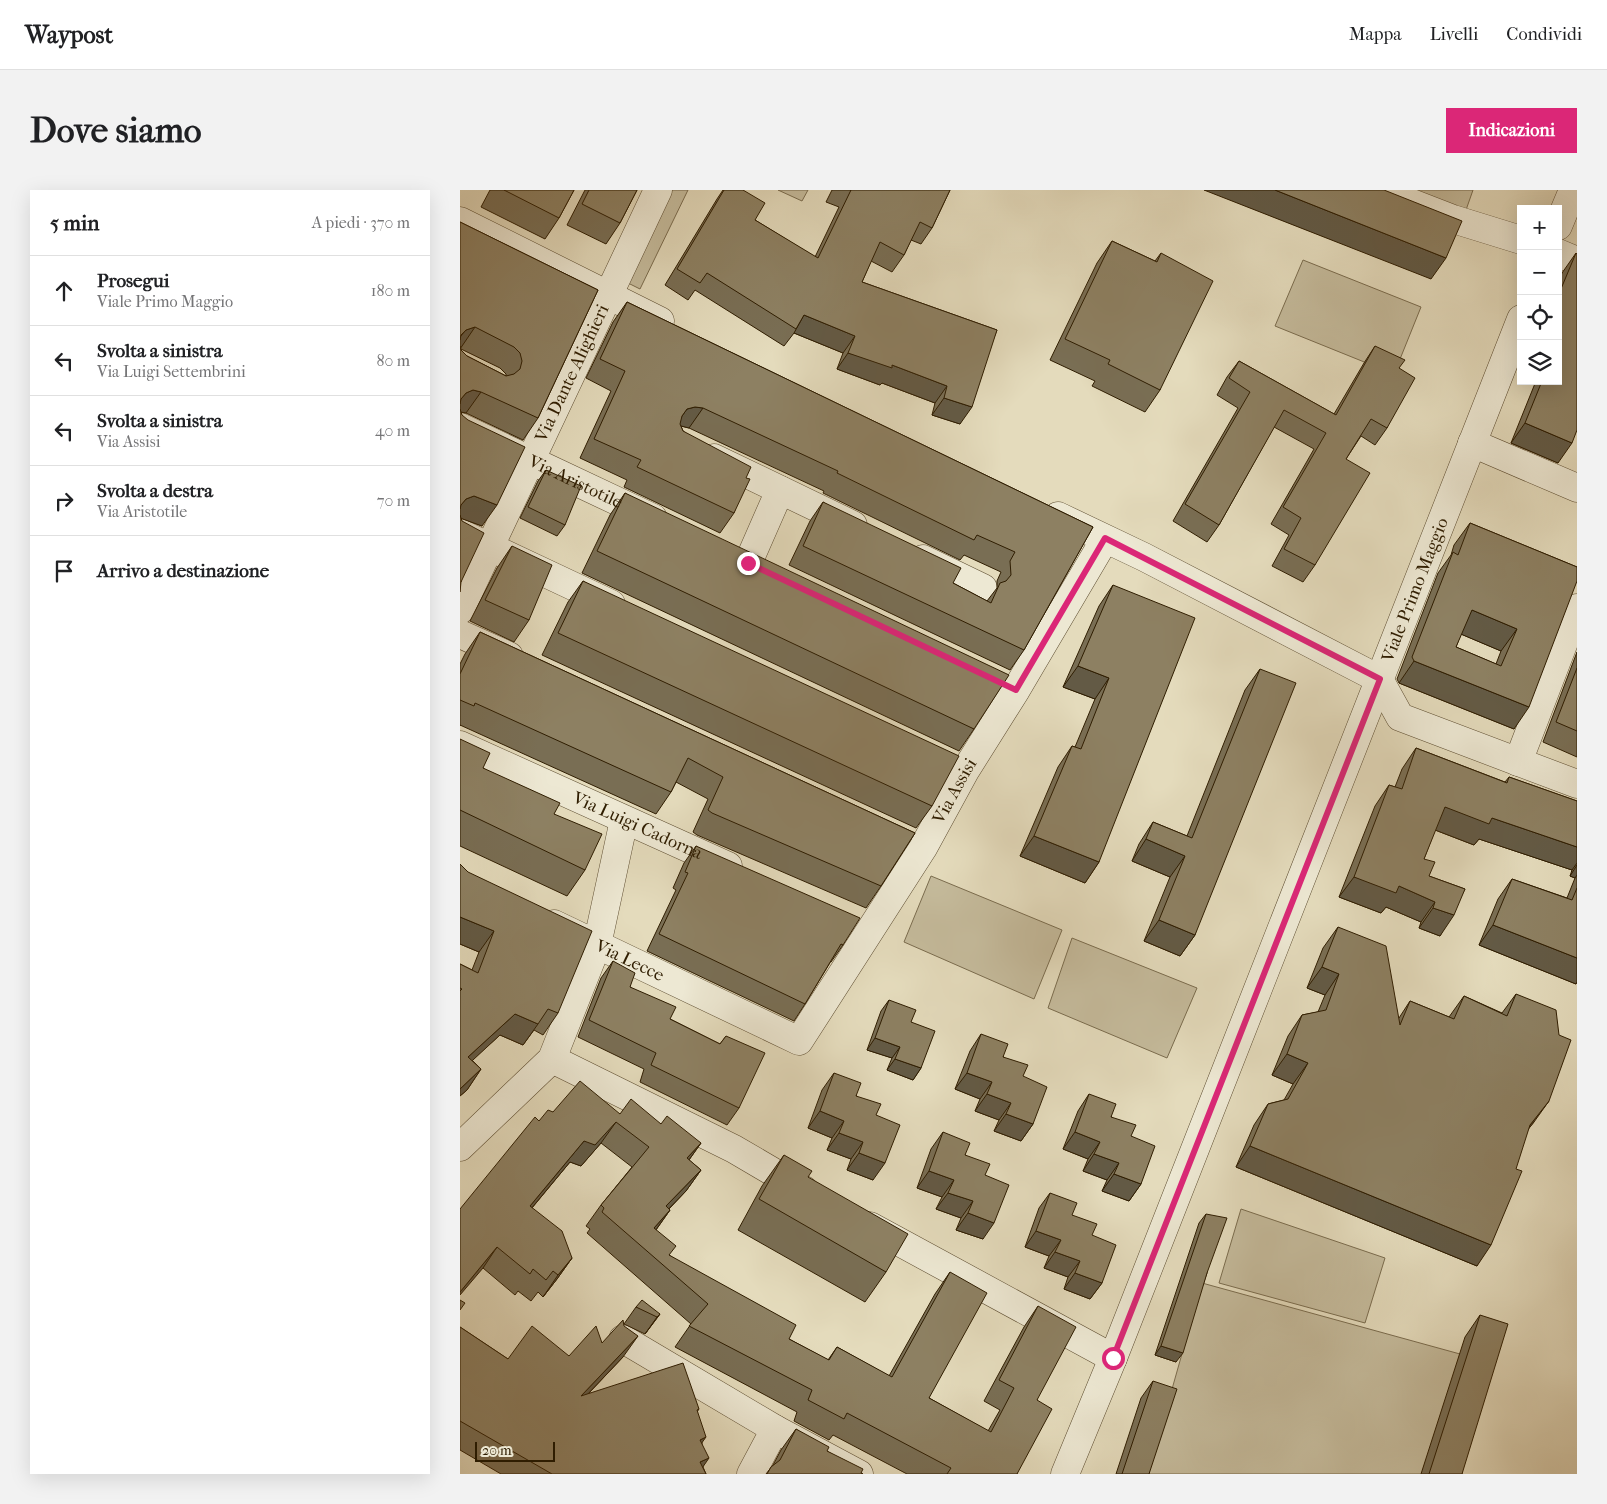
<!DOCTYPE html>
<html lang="it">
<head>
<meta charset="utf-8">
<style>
  :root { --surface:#fff; --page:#f2f2f2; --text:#202124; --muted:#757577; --line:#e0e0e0; --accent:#db2777 }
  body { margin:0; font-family:"IM FELL French Canon",serif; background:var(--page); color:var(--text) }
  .controls { position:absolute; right:15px; top:15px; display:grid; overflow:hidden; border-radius:0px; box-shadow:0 5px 20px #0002 }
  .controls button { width:45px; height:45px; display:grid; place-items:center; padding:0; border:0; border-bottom:1px solid var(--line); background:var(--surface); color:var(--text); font:25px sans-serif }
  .scale { position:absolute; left:15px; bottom:12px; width:80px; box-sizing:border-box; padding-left:5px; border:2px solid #2f1d01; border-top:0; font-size:14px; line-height:18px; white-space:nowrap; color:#2f1d01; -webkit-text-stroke:4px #ede8d3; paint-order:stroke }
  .stop { position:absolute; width:15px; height:15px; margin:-11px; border:4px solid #db2777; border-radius:50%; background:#fff }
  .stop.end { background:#db2777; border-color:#fff; box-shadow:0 1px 5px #0008 }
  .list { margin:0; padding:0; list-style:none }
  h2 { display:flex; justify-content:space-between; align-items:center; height:65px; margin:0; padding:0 20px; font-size:21px }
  h2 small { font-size:16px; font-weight:400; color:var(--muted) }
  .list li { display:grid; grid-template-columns:32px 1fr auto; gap:15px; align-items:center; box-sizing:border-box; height:70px; padding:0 20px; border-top:1px solid var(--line) }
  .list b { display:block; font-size:19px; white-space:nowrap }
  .list p { margin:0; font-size:16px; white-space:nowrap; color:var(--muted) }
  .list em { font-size:16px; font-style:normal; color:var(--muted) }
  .icon { flex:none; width:28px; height:28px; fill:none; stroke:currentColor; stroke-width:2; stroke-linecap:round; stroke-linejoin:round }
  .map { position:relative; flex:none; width:1117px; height:1284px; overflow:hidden; border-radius:0px }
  header { display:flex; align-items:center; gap:30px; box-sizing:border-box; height:70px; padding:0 25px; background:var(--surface); border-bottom:1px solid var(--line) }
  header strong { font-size:24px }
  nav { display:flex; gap:28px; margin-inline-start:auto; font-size:18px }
  .intro { display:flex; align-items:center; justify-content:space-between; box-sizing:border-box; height:120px; padding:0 30px }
  h1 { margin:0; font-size:35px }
  .button { padding:12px 22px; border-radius:0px; background:var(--accent); color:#fff; font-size:18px; font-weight:700 }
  main { display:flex; gap:30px; padding:0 30px }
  aside { flex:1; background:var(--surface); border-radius:0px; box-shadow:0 5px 20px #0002 }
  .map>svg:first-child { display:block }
  .green { fill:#c5bb9c; stroke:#7a6c4e }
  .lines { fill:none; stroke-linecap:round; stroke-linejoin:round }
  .street-casing { stroke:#5c4c30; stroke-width:29 }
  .street { stroke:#ede8d3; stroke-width:28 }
  .wall { fill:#796e54; stroke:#2f1d01; fill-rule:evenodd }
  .shaded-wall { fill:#635a45; stroke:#2f1d01 }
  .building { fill:#8d8062; stroke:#2f1d01; fill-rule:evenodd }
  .route { stroke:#db2777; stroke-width:6 }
  .labels { text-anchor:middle; stroke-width:5; stroke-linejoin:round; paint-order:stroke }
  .street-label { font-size:18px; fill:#2f1d01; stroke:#ede8d3 }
</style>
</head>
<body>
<header>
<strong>Waypost</strong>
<nav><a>Mappa</a><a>Livelli</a><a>Condividi</a></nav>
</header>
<div class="intro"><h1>Dove siamo</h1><a class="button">Indicazioni</a></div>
<main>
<aside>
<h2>5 min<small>A piedi · 370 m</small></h2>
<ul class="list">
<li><svg class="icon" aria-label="ahead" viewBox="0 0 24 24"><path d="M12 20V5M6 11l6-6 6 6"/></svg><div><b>Prosegui</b><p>Viale Primo Maggio</p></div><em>180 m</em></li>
<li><svg class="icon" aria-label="left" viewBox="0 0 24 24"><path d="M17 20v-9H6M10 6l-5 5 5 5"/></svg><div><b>Svolta a sinistra</b><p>Via Luigi Settembrini</p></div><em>80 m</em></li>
<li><svg class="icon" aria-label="left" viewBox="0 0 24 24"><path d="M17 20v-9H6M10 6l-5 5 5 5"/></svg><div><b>Svolta a sinistra</b><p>Via Assisi</p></div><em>40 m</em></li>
<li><svg class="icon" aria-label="right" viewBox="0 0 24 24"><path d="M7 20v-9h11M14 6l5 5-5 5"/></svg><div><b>Svolta a destra</b><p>Via Aristotile</p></div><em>70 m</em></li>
<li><svg class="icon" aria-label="arrive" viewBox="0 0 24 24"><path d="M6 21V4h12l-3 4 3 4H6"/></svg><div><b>Arrivo a destinazione</b></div></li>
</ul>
</aside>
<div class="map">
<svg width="1117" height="1284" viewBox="0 0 1117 1284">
  <rect width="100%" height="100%" fill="#e4dbbc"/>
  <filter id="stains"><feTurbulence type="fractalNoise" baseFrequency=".004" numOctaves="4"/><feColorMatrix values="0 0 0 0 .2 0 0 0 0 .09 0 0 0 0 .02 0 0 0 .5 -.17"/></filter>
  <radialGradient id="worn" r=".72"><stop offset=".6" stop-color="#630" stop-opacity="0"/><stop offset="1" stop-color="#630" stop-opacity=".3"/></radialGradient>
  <!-- green -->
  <path class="green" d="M210 0H228L180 99 164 91Z
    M318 0H348L342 11Z
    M943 0H1013L1006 20Z
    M843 70 961 117 934 184 815 136Z
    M471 686 602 740 574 809 444 752Z
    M612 748 737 798 707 868 588 818Z
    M781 1019 925 1068 905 1133 759 1093Z
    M742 1093 1000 1164 966 1284H688Z"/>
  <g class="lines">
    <defs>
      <g id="street">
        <path d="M918 0 993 29 1061 50"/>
        <path d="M0 31 200 131"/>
        <path d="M1098 36 1113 0"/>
        <path d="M1098 63 1117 71"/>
        <path id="s1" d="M0 237 193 328"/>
        <path d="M1012 253 1117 298"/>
        <path d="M254 268 393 335"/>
        <path d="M598 326 684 367 919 489 940 527 1117 594"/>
        <path d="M0 343 151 414"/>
        <path d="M463 369 523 398"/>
        <path d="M288 373 320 300"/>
        <path id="s2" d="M0 420 198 0"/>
        <path d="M0 444 49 466"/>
        <path id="s3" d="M0 555 268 676"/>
        <path d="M1058 572 1117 418"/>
        <path id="s4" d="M94 734 339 851 463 658 505 581 556 500 645 349"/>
        <path d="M92 869 274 959 344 1000"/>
        <path d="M0 957 92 869 137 755 164 630"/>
        <path d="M410 1036 653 1168"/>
        <path d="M163 1149 315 1239 399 1284"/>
        <path d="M291 1284 315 1239"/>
        <path id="s5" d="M605 1284 653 1168 1061 129"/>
      </g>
    </defs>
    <!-- street casing -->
    <use href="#street" class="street-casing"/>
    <!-- street -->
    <use href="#street" class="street"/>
  </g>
  <!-- wall -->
  <path class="wall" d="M30 0H114L99 28 85 49 21 17Z
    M125 0H177L160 33 146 54 107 35Z
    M263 0H283L295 30 355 67 379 17 366 12 372 0H490L472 38 461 54 451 50 444 65 432 82 411 71 402 92 537 140 500 234 472 225 475 213 422 193 420 195 377 179 383 163 334 143 324 156 235 100 228 110 205 95 257 9Z
    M0 32 138 100 78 228 63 250 6 223 1 222 22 336 1 328V392ZM1 159 40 178 46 184V186L7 166 1 160Z
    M652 51 695 71 701 63 700 200 685 222 632 196 635 191 590 170 637 73Z
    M1116 63 1098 273 1051 253 1076 191H1098V92L1102 83Z
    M167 112 633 337 564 460 550 480 329 375 350 331 363 312 493 393 527 411 537 398V391L541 382 504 365 500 370 363 303 364 301 229 238 221 236 223 241 286 288 274 323 260 343 164 297 167 290 120 268 151 201 126 188 153 132Z
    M915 156 939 178 927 238 915 255 901 246 886 269 855 375 843 392 812 376 829 345 811 334 854 259 814 237 759 335 747 352 713 331 778 218 757 205 767 187 779 171 874 224 904 173Z
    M86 280 105 335 97 346 60 328 78 291Z
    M165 303 514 539 499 561 122 383 150 325Z
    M1010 333 1117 377 1054 539 939 493 937 489 978 383 991 365 994 355ZM1001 444 1041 461 1036 474 996 457Z
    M52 356 69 430 54 452 10 431 37 378Z
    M123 391 472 616 456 638 82 465 108 412Z
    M653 395 639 672 625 693 560 666 598 577 612 556 615 557 635 509 603 497 639 416Z
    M20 442 455 643 421 696 406 718 237 645 233 642 248 609 216 592 211 602 196 624 0 535V536V474L5 464Z
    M1117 462V567L1083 552Z
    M800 479 735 745 720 766 684 751 710 687 672 671 679 654 693 632 727 646 785 500Z
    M0 549 23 578 94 624 125 680 107 706 0 656Z
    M956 558 1045 592 1049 587 1117 611V792L1116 794 1019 755 1038 709 1052 689 1107 708 1115 688 1110 686 1112 680 1019 649 1014 655 975 640 964 669 969 686 1005 699 980 746 959 738 961 732 926 717 921 723 879 707 915 616 929 595 935 597 942 579Z
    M236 656 383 755 371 772V771L345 814 334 831 187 761 216 700 213 698 224 673Z
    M0 674 98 823 83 845 74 840 63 855 40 845 12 870 21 879 7 900 0 906V774L12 780 19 762 0 754Z
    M878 737 939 828 950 811 989 827 1004 806 1042 823 1056 804 1074 932 1068 939 1017 1076 776 977 794 935 808 914 824 910 833 894 812 885 828 846 842 825 858 822 865 805 847 798 863 758Z
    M153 771 170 797 210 829 260 854 266 846 279 918 267 935 180 892 184 879 118 847 141 788Z
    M429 810 451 832 461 878 453 890 427 880 432 868 407 860 421 821Z
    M521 844 563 886 573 934 561 951 534 941 539 930 515 921 520 909 495 899 510 861Z
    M374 883 416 925 413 990 387 980 391 969 367 960 372 948 348 938 362 900Z
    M629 904 671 946 681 994 669 1011 642 1001 647 990 623 981 628 969 603 959 618 921Z
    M93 922 160 924 201 934 241 953 229 970 241 980 226 1001 209 1019 210 1020 196 1040 209 1065 329 1149 368 1170 377 1157 429 1186 475 1104 490 1082 469 1208 528 1241 540 1220 524 1211 564 1137 578 1116 577 1210 557 1284H447L373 1245 369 1250 334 1231 337 1222 215 1157 231 1134 127 1043 130 1039 126 1036 141 1015 172 977 141 953 121 976 110 972 72 1018 112 1068 97 1089 83 1107 78 1102 71 1111 58 1101 55 1105 23 1078 79 931Z
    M483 942 525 985 523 1049 496 1040 501 1028 476 1019 482 1007 457 998 471 959Z
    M324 965 348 987 426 1082 405 1112 278 1040 302 996Z
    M590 1003 632 1045 642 1093 630 1109 604 1099 608 1087 584 1078 589 1066 565 1057 579 1018Z
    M746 1024 747 1083 716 1172 695 1165 739 1033Z
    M176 1117 200 1124 185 1144 164 1134Z
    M1020 1125 1002 1284H961L1005 1147Z
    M0 1137 48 1169 109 1166 142 1153 163 1167 129 1203 239 1219 237 1222 242 1253 243 1277 246 1284H41L0 1260Z
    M693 1191 689 1284H656L681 1208Z
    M336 1239 367 1261 403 1284H306L313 1275 321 1260Z"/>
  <!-- shaded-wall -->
  <path class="shaded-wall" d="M744 0H815L986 68 971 89Z
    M344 125 395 146 383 163 334 143Z
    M15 137 0 159V147L6 140Z
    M388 163 432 175 487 196 475 213 422 193 420 195 377 179Z
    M13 200 21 202 6 223 0 222V210L6 203Z
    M484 208 512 217 500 234 472 225Z
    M235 217 243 218 229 238 221 236 208 246 222 226 227 219Z
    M1065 233 1112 253 1098 273 1051 253Z
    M14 306 37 315 22 336 0 328V316L6 309Z
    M1012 420 1057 439 1041 461 996 442Z
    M954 471 1069 517 1054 539 939 493Z
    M618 476 649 488 635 509 603 497Z
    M985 617 1032 628 1117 657V673L1112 680 1019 649 1014 655 970 638Z
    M574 646 639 672 625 693 560 666Z
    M686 649 725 666 710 687 672 671Z
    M1117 675V685L1115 688 1110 686Z
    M894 687 939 696 975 712 961 732 926 717 921 723 879 707Z
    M973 718 994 725 980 746 959 738Z
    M0 727 34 741 19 762 0 754Z
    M699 730 735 745 720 766 684 751Z
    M1033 735 1117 768V792L1116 794 1019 755Z
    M862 777 879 784 865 805 847 798Z
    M55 824 78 834 63 855 40 845 0 882 8 867Z
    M415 848 440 857 432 868 407 860Z
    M827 864 848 873 833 894 812 885Z
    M435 869 461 878 453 890 427 880Z
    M21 879 7 900 0 906V899Z
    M507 883 532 892 520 909 495 899Z
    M527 904 551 913 539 930 515 921Z
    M1089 911 1074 932 1055 956 1070 935Z
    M360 921 384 931 372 948 348 938Z
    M546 924 573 934 561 951 534 941Z
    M156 932 141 953 121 976 110 972 55 1038 70 1016 124 951Z
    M615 942 640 952 628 969 603 959Z
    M379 943 403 952 391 969 367 960Z
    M241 953 226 974 227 968Z
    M790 956 1031 1055 1017 1076 776 977Z
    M399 963 425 973 413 990 387 980Z
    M634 964 659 973 647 990 623 981Z
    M241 980 226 1001 191 1037 206 1016Z
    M469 981 494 990 482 1007 457 998Z
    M654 984 681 994 669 1011 642 1001Z
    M488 1003 513 1011 501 1028 476 1019Z
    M210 1020 195 1041 194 1038Z
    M508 1023 534 1033 523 1049 496 1040Z
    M576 1041 601 1050 589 1066 565 1057Z
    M37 1057 23 1078 0 1105V1102Z
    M595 1062 620 1071 608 1087 584 1078Z
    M112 1068 97 1089 83 1107 98 1085Z
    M615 1083 642 1093 630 1109 604 1099Z
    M200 1124 185 1144 197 1127Z
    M178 1146 163 1167 106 1227 121 1206Z
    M701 1156 723 1163 716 1172 695 1165Z
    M246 1247 231 1268 240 1250Z
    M249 1268 238 1284 240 1272Z"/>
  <!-- building -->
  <path class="building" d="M44 0H114L99 28Z
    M129 0H177L160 33 122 14Z
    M264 0H283L305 13 295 30 358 68 391 0H390H490L472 38 460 32 444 65 420 52 402 92 537 140 512 217 484 208 487 196 432 175V178L388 163 395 146 344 125 336 139 247 83 240 93 217 79Z
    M815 0H924L1002 31 986 68Z
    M0 32 138 100 78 228 21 202 13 200 6 203 1 209 0 214V156L1 160 7 166 46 186 54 184 60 179 62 171 60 163 54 157 15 137 6 140 1 145 0 150Z
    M652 51 697 72 701 63 753 91 700 200 648 174 650 170 605 149Z
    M1116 63 1117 64V240L1112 253 1065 233 1082 191H1098V106Z
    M167 112 633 337 564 460 343 356 363 312 501 378 493 393 531 413 540 393 546 391 551 385 550 371 555 362 517 345 514 350 377 283 378 281 243 218 235 217 227 219 222 226 220 234 223 241 291 277 286 288 290 289 274 323 177 277 181 270 134 249 165 181 140 169Z
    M915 156 945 170 939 178 955 188 927 238 911 229 886 269 910 283 855 375 824 359 841 328 823 317 866 243 824 220 759 335 725 314 790 202 769 188 779 171 876 225Z
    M0 219 2 225 8 230 65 257 37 315 14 306 6 309 1 315 0 319Z
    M86 280 121 296 105 335 68 317Z
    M165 303 549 485 514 539 137 361Z
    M0 325 2 331 24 343 1 392 0 402Z
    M1010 333 1117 377V391L1069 517 954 471 952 467 993 362 998 365ZM1012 420 1057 439 1041 476 996 457Z
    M52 356 92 375 69 430 25 410Z
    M123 391 499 566 472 616 98 443Z
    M653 395 735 428 639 672 574 646 612 556 621 559 649 488 618 476Z
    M20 442 455 643 421 696 252 623 248 620 263 587 228 568 211 602 15 513 14 516 0 510V484Z
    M1117 478V541L1096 532Z
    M800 479 836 493 735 745 699 730 725 666 686 649 693 632 732 648Z
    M0 549 30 563 23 578 100 613 94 624 142 644 125 680 0 620Z
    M956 558 1047 593 1049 587 1117 611V657L1032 628 1029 634 985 617 964 669 975 672 969 686 1005 699 994 725 973 718 975 712 939 696 936 703 894 687 929 595 942 599Z
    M236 656 400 728 383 755 381 754 345 814 199 744 228 683 225 682Z
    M0 674 8 682 132 741 98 823 88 819 78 834 55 824 8 867 21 879 0 899V801L2 799 0 798V774L18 783 34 741 0 727Z
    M1052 689 1112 710 1117 698V768L1033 735Z
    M878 737 926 756 940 835 950 811 994 829 1004 806 1047 826 1056 804 1096 820 1099 845 1111 850 1089 911 1070 935 1056 979 1062 981 1031 1055 790 956 808 914 828 909 848 873 827 864 842 825 866 820 879 784 862 777Z
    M153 771 175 783 170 797 216 817 210 829 260 854 266 846 305 863 279 918 191 875 196 863 129 830Z
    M429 810 456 820 451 832 475 841 461 878 435 869 440 857 415 848Z
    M521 844 548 854 543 867 568 875 563 886 587 897 573 934 546 924 551 913 527 904 532 892 507 883Z
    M374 883 401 893 396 906 421 914 416 925 440 935 425 973 399 963 403 952 379 943 384 931 360 921Z
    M120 891 160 924 171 909 201 934 207 926 241 953 227 968 241 980 206 1016 210 1020 194 1038 216 1056 209 1065 336 1135 329 1149 369 1170 377 1157 432 1187 490 1082 527 1103 469 1208 531 1242 554 1198 539 1190 578 1116 616 1137 577 1210 592 1219 557 1284H487L491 1278 387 1223 384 1229 348 1210 352 1200 229 1136 248 1114 142 1022 144 1018 141 1015 189 957 156 932 135 955 124 951 70 1016 102 1041 112 1068 98 1085 93 1081 86 1090 73 1079 70 1084 37 1057 0 1102V1019L75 927 79 931 88 920 93 922Z
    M629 904 656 914 651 927 676 935 671 946 695 956 681 994 654 984 659 973 634 964 640 952 615 942Z
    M483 942 510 953 505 965 530 974 525 985 549 995 534 1033 508 1023 513 1011 488 1003 494 990 469 981Z
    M324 965 352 981 348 987 448 1044 426 1082 299 1009Z
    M590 1003 617 1013 612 1025 637 1034 632 1045 656 1055 642 1093 615 1083 620 1071 595 1062 601 1050 576 1041Z
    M746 1024 767 1028 747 1083 723 1163 701 1156Z
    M0 1110 5 1113 0 1120Z
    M182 1110 200 1124 197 1127 176 1117Z
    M1020 1125 1048 1134 1002 1284H969Z
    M163 1130 164 1136 178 1146 121 1206 223 1173 239 1219 237 1220 246 1247 240 1250 249 1268 240 1272 246 1284H92L0 1231V1137L48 1169 72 1136 109 1166 136 1136 142 1153Z
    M693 1191 717 1199 689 1284H662Z
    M336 1239 369 1257 367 1261 403 1279 401 1283 403 1284H307L311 1277 320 1270Z"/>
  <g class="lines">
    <!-- route -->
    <path class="route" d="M288 373 556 500 645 348 920 489 653 1168"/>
  </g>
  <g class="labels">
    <!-- street labels -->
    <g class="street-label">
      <text dy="6" stroke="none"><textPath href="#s2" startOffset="262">Via Dante Alighieri</textPath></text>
      <text dy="6" stroke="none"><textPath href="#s1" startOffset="128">Via Aristotile</textPath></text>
      <text dy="6" stroke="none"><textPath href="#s5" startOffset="951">Viale Primo Maggio</textPath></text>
      <text dy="6" stroke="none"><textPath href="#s4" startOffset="566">Via Assisi</textPath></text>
      <text dy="6" stroke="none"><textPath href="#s3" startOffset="195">Via Luigi Cadorna</textPath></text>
      <text dy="6" stroke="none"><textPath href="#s4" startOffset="84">Via Lecce</textPath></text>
    </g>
  </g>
  <rect width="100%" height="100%" filter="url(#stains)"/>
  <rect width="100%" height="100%" fill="url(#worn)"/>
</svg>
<div class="controls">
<button>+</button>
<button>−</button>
<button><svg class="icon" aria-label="locate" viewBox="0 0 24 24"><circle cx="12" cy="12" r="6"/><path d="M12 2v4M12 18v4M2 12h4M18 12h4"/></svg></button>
<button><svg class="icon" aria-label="layers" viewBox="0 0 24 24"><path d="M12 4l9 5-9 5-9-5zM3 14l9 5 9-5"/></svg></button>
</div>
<div class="scale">20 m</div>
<div class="stop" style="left:653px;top:1168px"></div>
<div class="stop end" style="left:288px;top:373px"></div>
</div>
</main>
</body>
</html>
